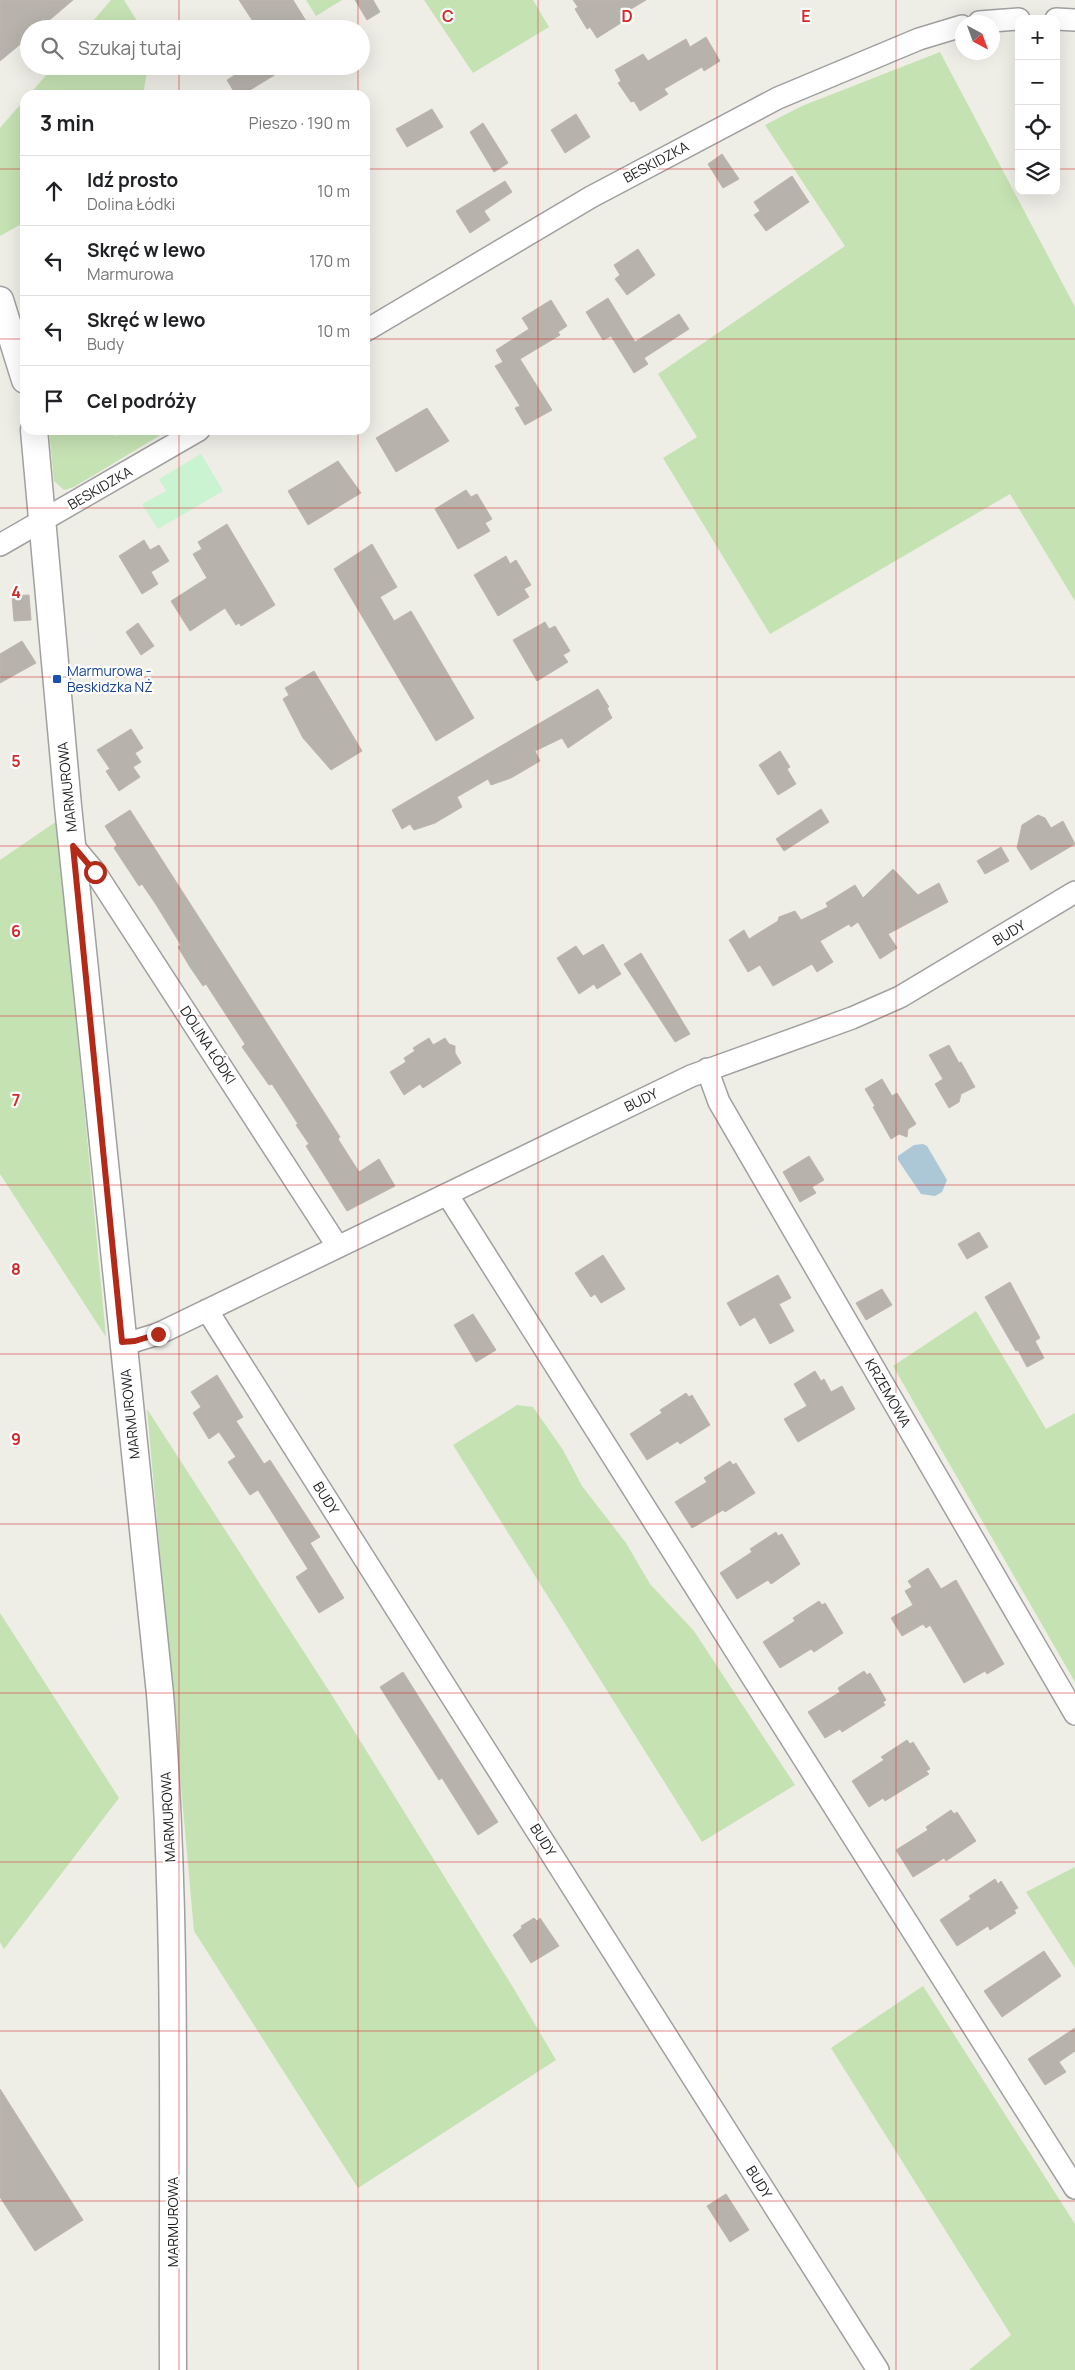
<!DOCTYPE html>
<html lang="pl">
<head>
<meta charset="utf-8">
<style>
  :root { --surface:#fff; --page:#f2f2f2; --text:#202124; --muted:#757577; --line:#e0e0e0 }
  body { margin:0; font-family:Manrope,sans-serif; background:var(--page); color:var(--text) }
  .controls { position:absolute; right:15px; top:15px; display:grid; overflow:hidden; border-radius:10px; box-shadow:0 5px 20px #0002 }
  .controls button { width:45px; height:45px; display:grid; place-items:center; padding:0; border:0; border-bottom:1px solid var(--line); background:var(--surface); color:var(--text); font:25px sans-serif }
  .compass { position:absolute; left:955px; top:15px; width:45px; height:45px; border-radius:50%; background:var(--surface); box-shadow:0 5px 20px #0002; rotate:139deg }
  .stop { position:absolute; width:15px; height:15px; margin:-11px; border:4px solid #b42a19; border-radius:50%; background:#fff }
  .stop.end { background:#b42a19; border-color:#fff; box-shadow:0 1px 5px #0008 }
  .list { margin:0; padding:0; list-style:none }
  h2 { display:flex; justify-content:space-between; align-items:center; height:65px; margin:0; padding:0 20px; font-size:21px }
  h2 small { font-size:16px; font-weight:400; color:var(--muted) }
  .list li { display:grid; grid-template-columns:32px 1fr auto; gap:15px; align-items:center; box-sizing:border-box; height:70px; padding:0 20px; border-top:1px solid var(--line) }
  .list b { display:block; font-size:19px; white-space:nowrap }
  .list p { margin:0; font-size:16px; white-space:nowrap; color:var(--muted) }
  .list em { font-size:16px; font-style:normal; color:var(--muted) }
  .icon { flex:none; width:28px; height:28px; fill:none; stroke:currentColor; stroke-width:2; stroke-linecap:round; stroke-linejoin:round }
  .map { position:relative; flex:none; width:1075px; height:2370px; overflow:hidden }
  .search { position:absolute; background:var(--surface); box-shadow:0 5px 20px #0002; left:20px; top:20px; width:350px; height:55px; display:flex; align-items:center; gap:12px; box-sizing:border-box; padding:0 18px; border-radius:28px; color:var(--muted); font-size:19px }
  .panel { position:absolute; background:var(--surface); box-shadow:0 5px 20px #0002; left:20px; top:90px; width:350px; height:345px; border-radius:15px }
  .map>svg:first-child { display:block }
  .grass { fill:#c5e2b3 }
  .park { fill:#c9f3d1 }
  .water { fill:#acc8d6 }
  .building { fill:#b7b2ac; stroke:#beb5ab }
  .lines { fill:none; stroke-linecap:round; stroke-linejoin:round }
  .minor-casing { stroke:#a0a0a0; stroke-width:24 }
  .tertiary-casing { stroke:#a0a0a0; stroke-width:29 }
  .minor { stroke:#fff; stroke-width:21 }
  .tertiary { stroke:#fff; stroke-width:26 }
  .route { stroke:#b42a19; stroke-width:6 }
  .grid { fill:none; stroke:#d62828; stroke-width:1; stroke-opacity:0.55 }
  .transit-dot { fill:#1a4fb4; stroke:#fff; stroke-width:2 }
  .labels { text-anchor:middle; stroke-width:4.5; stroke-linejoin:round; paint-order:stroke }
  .street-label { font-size:14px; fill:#1f1f1f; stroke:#fff }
  .transit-label { font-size:14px; fill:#164399; stroke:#fff; text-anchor:start }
  .grid-label { font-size:16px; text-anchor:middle; font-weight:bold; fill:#d62828; stroke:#fff; stroke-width:4.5; stroke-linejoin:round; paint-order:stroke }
</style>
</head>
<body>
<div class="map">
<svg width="1075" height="2370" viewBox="0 0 1075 2370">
  <rect width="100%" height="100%" fill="#eeede6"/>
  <!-- grass -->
  <path class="grass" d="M111 0H124L142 29H86Z
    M306 0H342L316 16Z
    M424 0H533L549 27 473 73Z
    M940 52 1075 307V601L1010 494 770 634 663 458 697 437 658 374 845 246 765 125 802 106Z
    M54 66H148L144 89 148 95H29Z
    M25 99V222L0 236V128Z
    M49 430H112L116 436 126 430H142L144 432 147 430H169L74 487 64 490 54 481Z
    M57 821 106 1337 0 1174V860Z
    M976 1311 1046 1429 1075 1413V1682L893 1366Z
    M517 1405 533 1407 563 1450 582 1486 626 1543 650 1584 694 1631 795 1785 702 1842 453 1445Z
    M147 1409 333 1697 514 1989 556 2060 358 2188 194 1931Z
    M0 1613 119 1798 4 1949 0 1942Z
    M1075 1867V1968L1026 1892Z
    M923 1986 1075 2224V2370H969L1011 2335 831 2048Z"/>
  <!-- park -->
  <path class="park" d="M201 454 223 491 158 529 142 504 166 491 159 479Z"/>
  <!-- water -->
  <path class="water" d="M923 1144 927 1146 947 1180 942 1192 935 1196 921 1194 898 1160V1156L914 1145Z"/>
  <!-- building -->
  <path class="building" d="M0 0H73L39 29H29V37L0 61Z
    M239 0H293L311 29H258Z
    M355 0H373L380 12 367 20Z
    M573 0H646L621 15 624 21 597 38 590 27 587 29 575 9 578 7Z
    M706 37 720 61 704 71 702 67 664 89 668 94 640 111 634 101 631 102 618 83 621 81 615 70 643 54 648 61 686 39 690 47Z
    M249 66H289L242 95H236L227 80Z
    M432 109 443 127 407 147 396 129Z
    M576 114 590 137 565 153 551 130Z
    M483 123 508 163 494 172 470 132Z
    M722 154 739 179 723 188 708 164Z
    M792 176 809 202 766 231 754 215 760 211 754 202Z
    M505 181 512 192 484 211 490 220 470 233 456 211Z
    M638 249 655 275 627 295 615 279 620 275 614 265Z
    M608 298 635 342 679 314 689 329 644 358 648 364 634 373 611 336 603 340 586 312Z
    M551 300 567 326 558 332 560 335 520 359 552 410 525 425 515 408 520 406 495 366 503 362 496 350 529 329 522 318Z
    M427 408 449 441 396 472 376 438Z
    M338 461 361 493 308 525 288 491Z
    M466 490 471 497 477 494 492 519 485 523 490 531 458 549 435 509Z
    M227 524 275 605 241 626 239 623 236 625 225 608 190 631 171 601 207 578 193 554 202 549 198 542Z
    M144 540 150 550 159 545 169 561 151 572 158 584 142 594 119 556Z
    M372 544 397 587 380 597 394 621 411 611 474 718 436 741 334 569Z
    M506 556 510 564 516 560 531 585 524 589 529 597 498 616 474 575Z
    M29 595 31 620 14 621 12 596Z
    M545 622 549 629 555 626 570 651 563 655 568 662 537 681 513 640Z
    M138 623 154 646 141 655 126 632Z
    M22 641 36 663 0 683V654Z
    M314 671 362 751 331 770 303 738 283 699 289 695 285 688Z
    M598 689 609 707 607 708 612 718 568 748 562 738 535 751 540 761 511 778 491 785 488 779 457 797 462 807 435 823 414 830 410 824 402 829 392 810Z
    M131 729 143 748 135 753 141 762 133 767 140 777 119 791 106 771 110 769 97 750Z
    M780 751 790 767 787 769 796 784 778 795 759 765Z
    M821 809 829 822 784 851 776 839Z
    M130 810 340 1137 338 1139 359 1172 379 1159 395 1186 347 1211 306 1146 309 1144 296 1125 298 1124 272 1084 269 1085 242 1047 245 1044 206 984 203 986 190 967 178 947 181 945 155 903 142 884 139 886 114 848 117 845 105 826Z
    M1038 815 1045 818 1051 828 1063 821 1075 844 1031 870 1017 848 1022 825Z
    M1001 847 1009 861 985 874 977 861Z
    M893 869 918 895 939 883 948 902 888 934 897 948 880 959 858 922 851 927 849 924 820 941 833 962 817 972 812 964 773 986 760 965 748 972 729 940 744 930 749 939 778 921 779 917 795 911 801 920 828 907 826 903 855 885 863 898Z
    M603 944 621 974 597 989 594 984 579 994 557 958 576 946 583 956Z
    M641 953 690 1034 675 1042 624 964Z
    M429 1038 433 1045 445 1038 449 1044 455 1046V1053L461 1063 423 1088 420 1084 404 1095 390 1072 406 1062 404 1058 415 1051 413 1048Z
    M949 1045 959 1063 961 1062 975 1087 961 1094 959 1102 949 1108 935 1084 943 1079 929 1055Z
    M882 1079 892 1096 897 1093 916 1124 908 1129 907 1137 899 1134 891 1139 873 1107 875 1106 865 1089Z
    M809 1156 824 1180 812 1187 816 1193 800 1202 783 1172Z
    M979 1232 988 1247 967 1259 958 1244Z
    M603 1255 625 1289 601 1303 595 1294 591 1297 575 1273Z
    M778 1275 791 1298 779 1304 794 1331 770 1344 755 1317 740 1326 727 1303Z
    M1010 1282 1040 1338 1035 1341 1044 1358 1027 1367 1018 1350 1016 1351 985 1297Z
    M882 1289 892 1305 866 1320 856 1303Z
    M473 1314 496 1350 476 1362 454 1325Z
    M815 1371 821 1381 824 1379 831 1392 842 1386 855 1409 798 1442 784 1419 807 1406 794 1384Z
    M217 1375 243 1417 236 1421 264 1464 270 1460 320 1537 310 1543 344 1598 319 1613 296 1577 308 1569 258 1490 250 1495 228 1462 236 1457 219 1432 209 1439 193 1413 201 1407 191 1392Z
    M686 1393 689 1397 692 1395 710 1425 680 1444 678 1441 647 1460 630 1434 662 1413 660 1410Z
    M730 1461 733 1465 736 1463 755 1493 725 1512 723 1510 692 1528 675 1502 707 1482 704 1478Z
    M776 1532 778 1536 782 1534 800 1564 771 1584 768 1580 737 1599 720 1573 752 1552 750 1549Z
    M928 1568 941 1589 956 1580 1004 1664 987 1674 985 1671 964 1683 930 1625 926 1628 923 1624 902 1636 891 1618 913 1605 905 1591 912 1587 908 1581Z
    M819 1601 822 1605 825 1603 843 1633 814 1652 811 1649 780 1668 763 1642 795 1621 793 1618Z
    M864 1671 867 1675 870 1673 886 1700 883 1702 885 1705 842 1732 840 1729 825 1738 808 1712 840 1692 838 1688Z
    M403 1672 498 1822 478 1835 442 1778 439 1780 380 1687Z
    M907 1740 910 1744 913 1742 930 1769 926 1771 929 1774 885 1801 883 1798 869 1807 852 1781 884 1760 881 1757Z
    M951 1810 954 1814 957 1812 976 1841 946 1861 944 1858 913 1877 896 1850 928 1830 926 1827Z
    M995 1879 998 1884 1001 1881 1018 1908 1014 1910 1016 1913 990 1930 988 1926 957 1946 940 1920 971 1899 969 1896Z
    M534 1918 537 1921 540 1918 559 1946 531 1963 513 1935 522 1928 521 1926Z
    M1044 1951 1061 1976 1002 2017 984 1991Z
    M1075 2028V2051L1059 2062 1066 2072 1045 2085 1028 2059Z
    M0 2089 83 2220 35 2251 0 2197Z
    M726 2194 749 2230 730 2242 707 2206Z"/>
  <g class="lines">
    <defs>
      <path id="minor" d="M1056 19 1075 20
        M979 22 1019 19
        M365 331 591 197 778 98 919 39 962 26
        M0 545 199 430
        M73 846 95 872 338 1247
        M707 1069 719 1102 1075 1714
        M447 1194 1075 2188
        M207 1310 878 2370
        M123 1342 135 1341 158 1334 691 1076 852 1018 900 997 1075 892"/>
      <path id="tertiary" d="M0 300 25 380
        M34 430 68 806 160 1694C178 1919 172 2145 173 2370"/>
    </defs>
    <!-- minor casing -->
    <use href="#minor" class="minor-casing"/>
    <!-- tertiary casing -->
    <use href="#tertiary" class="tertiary-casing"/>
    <!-- minor -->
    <use href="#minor" class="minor"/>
    <!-- tertiary -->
    <use href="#tertiary" class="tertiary"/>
  </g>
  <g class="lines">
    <!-- route -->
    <path class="route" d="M95 872 73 846 122 1342 135 1341 158 1334"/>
  </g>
  <!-- grid -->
  <path class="grid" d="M179 0V29M358 0V29M538 0V2370M717 0V2370M896 0V2370M179 66V95M358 66V95M0 169H25M365 169H1019M1056 169H1075M0 339H25M365 339H1075M179 430V2370M358 430V2370M0 508H1075M0 677H1075M0 846H1075M0 1016H1075M0 1185H1075M0 1354H1075M0 1524H1075M0 1693H1075M0 1862H1075M0 2031H1075M0 2201H1075"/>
  <!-- markers -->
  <rect class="transit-dot" x="52" y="674" width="10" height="10" rx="2.5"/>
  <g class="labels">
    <!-- street labels -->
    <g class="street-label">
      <text transform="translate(656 162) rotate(-28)" y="5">BESKIDZKA</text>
      <text transform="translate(100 488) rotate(-30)" y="5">BESKIDZKA</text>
      <text transform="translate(67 787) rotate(-96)" y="5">MARMUROWA</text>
      <text transform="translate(1009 933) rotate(-31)" y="5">BUDY</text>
      <text transform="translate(208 1045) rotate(57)" y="5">DOLINA ŁÓDKI</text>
      <text transform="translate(641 1100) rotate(-26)" y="5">BUDY</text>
      <text transform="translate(888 1393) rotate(60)" y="5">KRZEMOWA</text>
      <text transform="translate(130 1414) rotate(-96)" y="5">MARMUROWA</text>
      <text transform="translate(326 1498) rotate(58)" y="5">BUDY</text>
      <text transform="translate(168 1817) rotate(-93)" y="5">MARMUROWA</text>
      <text transform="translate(543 1840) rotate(58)" y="5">BUDY</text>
      <text transform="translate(759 2182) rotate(58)" y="5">BUDY</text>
      <text transform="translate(173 2222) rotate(-90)" y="5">MARMUROWA</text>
    </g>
    <!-- transit labels -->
    <g class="transit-label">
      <text x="67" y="676">Marmurowa -<tspan x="67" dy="16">Beskidzka NŻ</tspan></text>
    </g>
  </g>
  <g class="grid-label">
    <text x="448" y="22">C</text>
    <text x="627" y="22">D</text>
    <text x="806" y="22">E</text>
    <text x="16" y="598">4</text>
    <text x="16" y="767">5</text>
    <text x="16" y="937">6</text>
    <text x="16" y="1106">7</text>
    <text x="16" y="1275">8</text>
    <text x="16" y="1445">9</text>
  </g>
</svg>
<div class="controls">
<button>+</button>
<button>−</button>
<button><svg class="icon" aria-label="locate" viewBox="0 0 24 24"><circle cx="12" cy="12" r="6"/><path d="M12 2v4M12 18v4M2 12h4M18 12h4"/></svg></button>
<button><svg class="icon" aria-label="layers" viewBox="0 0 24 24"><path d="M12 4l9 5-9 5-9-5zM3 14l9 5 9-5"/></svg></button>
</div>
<svg class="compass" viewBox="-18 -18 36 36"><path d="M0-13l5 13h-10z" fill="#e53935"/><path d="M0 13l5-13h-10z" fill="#757577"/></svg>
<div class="stop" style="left:95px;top:872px"></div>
<div class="stop end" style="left:158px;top:1334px"></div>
<div class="search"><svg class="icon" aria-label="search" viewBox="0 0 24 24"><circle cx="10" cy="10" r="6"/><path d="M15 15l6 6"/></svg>Szukaj tutaj</div>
<section class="panel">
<h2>3 min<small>Pieszo · 190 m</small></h2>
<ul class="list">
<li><svg class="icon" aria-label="ahead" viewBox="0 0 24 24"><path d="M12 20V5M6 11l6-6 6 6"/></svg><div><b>Idź prosto</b><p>Dolina Łódki</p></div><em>10 m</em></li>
<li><svg class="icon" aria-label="left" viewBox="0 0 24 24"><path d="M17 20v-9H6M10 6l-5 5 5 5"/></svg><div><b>Skręć w lewo</b><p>Marmurowa</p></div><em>170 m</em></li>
<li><svg class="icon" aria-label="left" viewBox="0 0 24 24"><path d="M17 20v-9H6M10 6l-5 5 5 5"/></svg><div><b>Skręć w lewo</b><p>Budy</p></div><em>10 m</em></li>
<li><svg class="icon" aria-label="arrive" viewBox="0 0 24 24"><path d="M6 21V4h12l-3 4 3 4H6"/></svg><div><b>Cel podróży</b></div></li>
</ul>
</section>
</div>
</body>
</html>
